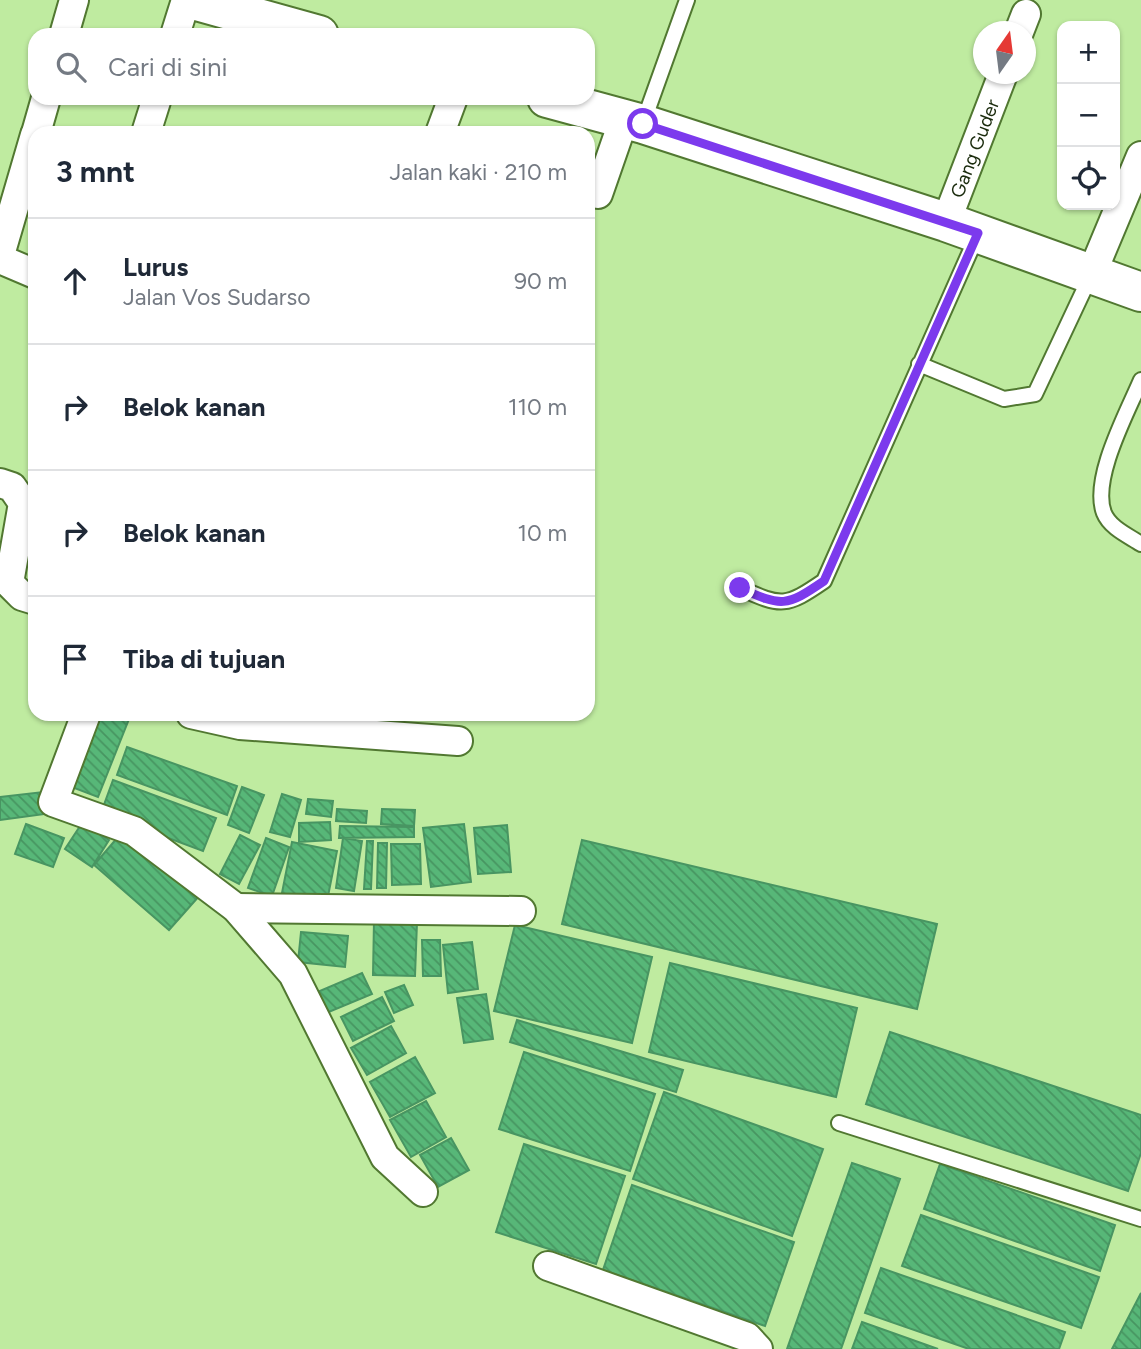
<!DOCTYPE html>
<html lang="id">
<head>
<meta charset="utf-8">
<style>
  :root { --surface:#fff; --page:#f6f6f7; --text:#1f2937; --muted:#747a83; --line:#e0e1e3 }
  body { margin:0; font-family:Figtree,sans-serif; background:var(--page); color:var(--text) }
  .controls { position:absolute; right:21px; top:21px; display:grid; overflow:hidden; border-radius:14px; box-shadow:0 2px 5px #0004 }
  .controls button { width:63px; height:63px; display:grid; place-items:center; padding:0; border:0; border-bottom:2px solid var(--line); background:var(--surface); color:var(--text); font:35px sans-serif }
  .compass { position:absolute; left:973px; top:21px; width:63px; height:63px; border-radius:50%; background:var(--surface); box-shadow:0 2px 5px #0004; rotate:14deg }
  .stop { position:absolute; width:21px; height:21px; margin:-16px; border:5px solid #7c3aed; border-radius:50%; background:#fff }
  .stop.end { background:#7c3aed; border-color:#fff; box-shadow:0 2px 7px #0008 }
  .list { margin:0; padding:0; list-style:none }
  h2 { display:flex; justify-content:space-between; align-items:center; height:91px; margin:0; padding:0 28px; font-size:30px }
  h2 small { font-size:23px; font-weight:400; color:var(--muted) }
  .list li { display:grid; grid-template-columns:46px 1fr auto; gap:21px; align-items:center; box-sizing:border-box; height:126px; padding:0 28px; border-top:2px solid var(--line) }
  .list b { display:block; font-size:26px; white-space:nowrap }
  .list p { margin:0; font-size:23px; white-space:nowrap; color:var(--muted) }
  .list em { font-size:23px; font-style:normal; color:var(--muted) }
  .icon { flex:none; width:38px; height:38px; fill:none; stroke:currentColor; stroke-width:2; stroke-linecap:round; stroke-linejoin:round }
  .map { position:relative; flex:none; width:1141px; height:1349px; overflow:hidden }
  .search { position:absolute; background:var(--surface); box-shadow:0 2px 5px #0004; left:28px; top:28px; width:567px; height:77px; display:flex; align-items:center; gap:18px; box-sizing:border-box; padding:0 24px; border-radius:21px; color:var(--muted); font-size:26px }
  .panel { position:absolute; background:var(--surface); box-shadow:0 2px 5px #0004; left:28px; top:126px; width:567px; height:595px; border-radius:21px }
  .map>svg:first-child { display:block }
  .building { fill:url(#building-back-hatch); stroke:#489562; stroke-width:2 }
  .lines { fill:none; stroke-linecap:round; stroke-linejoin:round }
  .lane-casing { stroke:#517831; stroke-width:18 }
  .street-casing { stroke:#517831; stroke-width:32 }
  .secondary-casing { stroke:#517831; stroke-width:42 }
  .lane { stroke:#fff; stroke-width:14 }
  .street { stroke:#fff; stroke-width:28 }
  .secondary { stroke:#fff; stroke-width:38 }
  .route { stroke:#7c3aed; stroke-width:9 }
  .labels { text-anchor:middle; stroke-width:7; stroke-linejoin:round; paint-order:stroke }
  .street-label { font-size:19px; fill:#1b2c0e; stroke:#bfeba0 }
</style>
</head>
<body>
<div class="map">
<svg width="1141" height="1349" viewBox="0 0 1141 1349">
  <defs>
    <pattern id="building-back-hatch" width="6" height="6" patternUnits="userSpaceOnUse" patternTransform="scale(1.75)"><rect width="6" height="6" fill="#57b778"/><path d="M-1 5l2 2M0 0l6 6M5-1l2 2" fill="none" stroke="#479561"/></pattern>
  </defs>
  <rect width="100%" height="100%" fill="#bfeba0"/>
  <!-- building -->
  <path class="building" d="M97 714H131L98 797 69 786Z
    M127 747 237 786 227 815 117 775Z
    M113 780 216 818 203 851 101 813Z
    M242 787 264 795 249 833 228 825Z
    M43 792 45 814 0 820V797Z
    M282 794 301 800 290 837 270 832Z
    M308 799 333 801 331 817 306 814Z
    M337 809 367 811 366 823 336 821Z
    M382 809 415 810 414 826 381 824Z
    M330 822 331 840 299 842V823Z
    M82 823 109 840 92 867 65 849Z
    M26 824 64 838 53 867 15 854Z
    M464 824 471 882 431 887 423 828Z
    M507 825 511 872 478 874 474 828Z
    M340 826 414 827V837L339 838Z
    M124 830 200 895 169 930 94 865Z
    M240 835 260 845 239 884 220 874Z
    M266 838 289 847 272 896 248 888Z
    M343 838 362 841 354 891 336 888Z
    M582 840 937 924 917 1009 562 924Z
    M367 841H373L371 889H364Z
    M292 842 337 851 326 906 281 898Z
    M378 843H387L386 888H377Z
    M391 844H420L421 884 392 885Z
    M374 921 417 922 415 976 373 975Z
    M515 925 652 957 632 1043 494 1011Z
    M301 932 348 936 345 967 298 962Z
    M422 940H440L441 976H423Z
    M472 942 478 989 448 993 443 945Z
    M670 963 857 1008 836 1097 649 1052Z
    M362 973 372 994 324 1014 315 993Z
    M404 985 413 1005 394 1013 385 992Z
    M486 994 493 1039 464 1043 457 998Z
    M382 997 394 1021 353 1041 341 1017Z
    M517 1020 683 1070 676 1092 510 1042Z
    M391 1026 406 1053 367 1075 351 1048Z
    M890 1032 1141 1115V1153L1128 1191 866 1104Z
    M524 1052 655 1094 630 1171 499 1129Z
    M415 1057 435 1093 390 1117 370 1082Z
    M664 1092 823 1149 792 1236 633 1179Z
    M426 1101 446 1137 411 1157 390 1120Z
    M451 1138 469 1170 438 1187 420 1155Z
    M524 1144 625 1176 596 1264 496 1232Z
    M852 1163 900 1179 841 1349H787Z
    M940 1164 1115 1225 1100 1271 924 1209Z
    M632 1185 794 1242 765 1326 603 1270Z
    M921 1215 1099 1277 1081 1328 902 1266Z
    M881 1268 1065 1332 1059 1349H969L865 1313Z
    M1141 1293V1349H1112Z
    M862 1322 938 1349H852Z"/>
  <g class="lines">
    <defs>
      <path id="lane" d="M643 123 687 0
        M919 364 1004 399 1035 394 1090 277
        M1141 380C1127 413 1091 479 1104 513 1110 528 1129 536 1141 544
        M740 588C782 607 786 607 824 581L977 236
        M839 1123 1141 1219"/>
      <g id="street">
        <path d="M1019 32 1026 14"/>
        <path d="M64 35 74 0"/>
        <path d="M175 35 186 0"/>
        <path d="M36 133 46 98"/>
        <path d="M146 133 157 98"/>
        <path d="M440 133 453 98"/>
        <path d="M598 194 624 119"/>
        <path id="s1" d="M946 222 1003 74"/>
        <path d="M0 255 35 135"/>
        <path d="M0 259 35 274"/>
        <path d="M1092 273 1141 156"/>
        <path d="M0 483 12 487 23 503 9 583 22 596 35 600"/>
        <path d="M86 714 53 802 134 831 236 908 293 974 385 1157 423 1192"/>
        <path d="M191 714 240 725 458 741"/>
        <path d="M236 908 521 911"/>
        <path d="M548 1266 747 1337 758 1349"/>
      </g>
      <path id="secondary" d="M193 0 319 35
        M547 98 643 124 946 222 1141 292"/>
    </defs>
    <!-- lane casing -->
    <use href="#lane" class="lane-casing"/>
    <!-- street casing -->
    <use href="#street" class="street-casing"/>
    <!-- secondary casing -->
    <use href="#secondary" class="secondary-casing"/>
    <!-- lane -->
    <use href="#lane" class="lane"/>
    <!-- street -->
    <use href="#street" class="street"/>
    <!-- secondary -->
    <use href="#secondary" class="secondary"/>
  </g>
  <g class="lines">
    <!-- route -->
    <path class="route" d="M643 124 978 233 824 581C786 607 782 607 740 588"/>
  </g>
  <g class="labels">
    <!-- street labels -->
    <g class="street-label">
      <text dy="7" stroke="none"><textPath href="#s1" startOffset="79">Gang Guder</textPath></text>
    </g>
  </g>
</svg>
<div class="controls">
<button>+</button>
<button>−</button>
<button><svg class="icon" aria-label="locate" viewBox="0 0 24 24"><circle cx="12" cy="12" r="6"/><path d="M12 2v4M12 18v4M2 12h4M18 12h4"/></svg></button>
</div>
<svg class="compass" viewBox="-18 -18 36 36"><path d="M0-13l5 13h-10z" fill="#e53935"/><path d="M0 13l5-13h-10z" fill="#747a83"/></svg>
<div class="stop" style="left:643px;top:124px"></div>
<div class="stop end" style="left:740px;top:588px"></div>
<div class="search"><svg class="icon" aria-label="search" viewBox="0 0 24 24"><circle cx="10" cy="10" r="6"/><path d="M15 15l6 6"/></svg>Cari di sini</div>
<section class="panel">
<h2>3 mnt<small>Jalan kaki · 210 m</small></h2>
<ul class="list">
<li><svg class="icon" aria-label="ahead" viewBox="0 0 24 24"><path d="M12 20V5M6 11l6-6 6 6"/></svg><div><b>Lurus</b><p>Jalan Vos Sudarso</p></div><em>90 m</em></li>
<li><svg class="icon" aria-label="right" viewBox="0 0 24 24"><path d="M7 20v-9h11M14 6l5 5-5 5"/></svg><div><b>Belok kanan</b></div><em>110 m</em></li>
<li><svg class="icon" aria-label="right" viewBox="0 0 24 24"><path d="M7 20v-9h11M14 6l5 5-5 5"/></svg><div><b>Belok kanan</b></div><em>10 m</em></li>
<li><svg class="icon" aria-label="arrive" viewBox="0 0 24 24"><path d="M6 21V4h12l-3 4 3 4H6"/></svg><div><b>Tiba di tujuan</b></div></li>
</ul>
</section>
</div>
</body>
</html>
